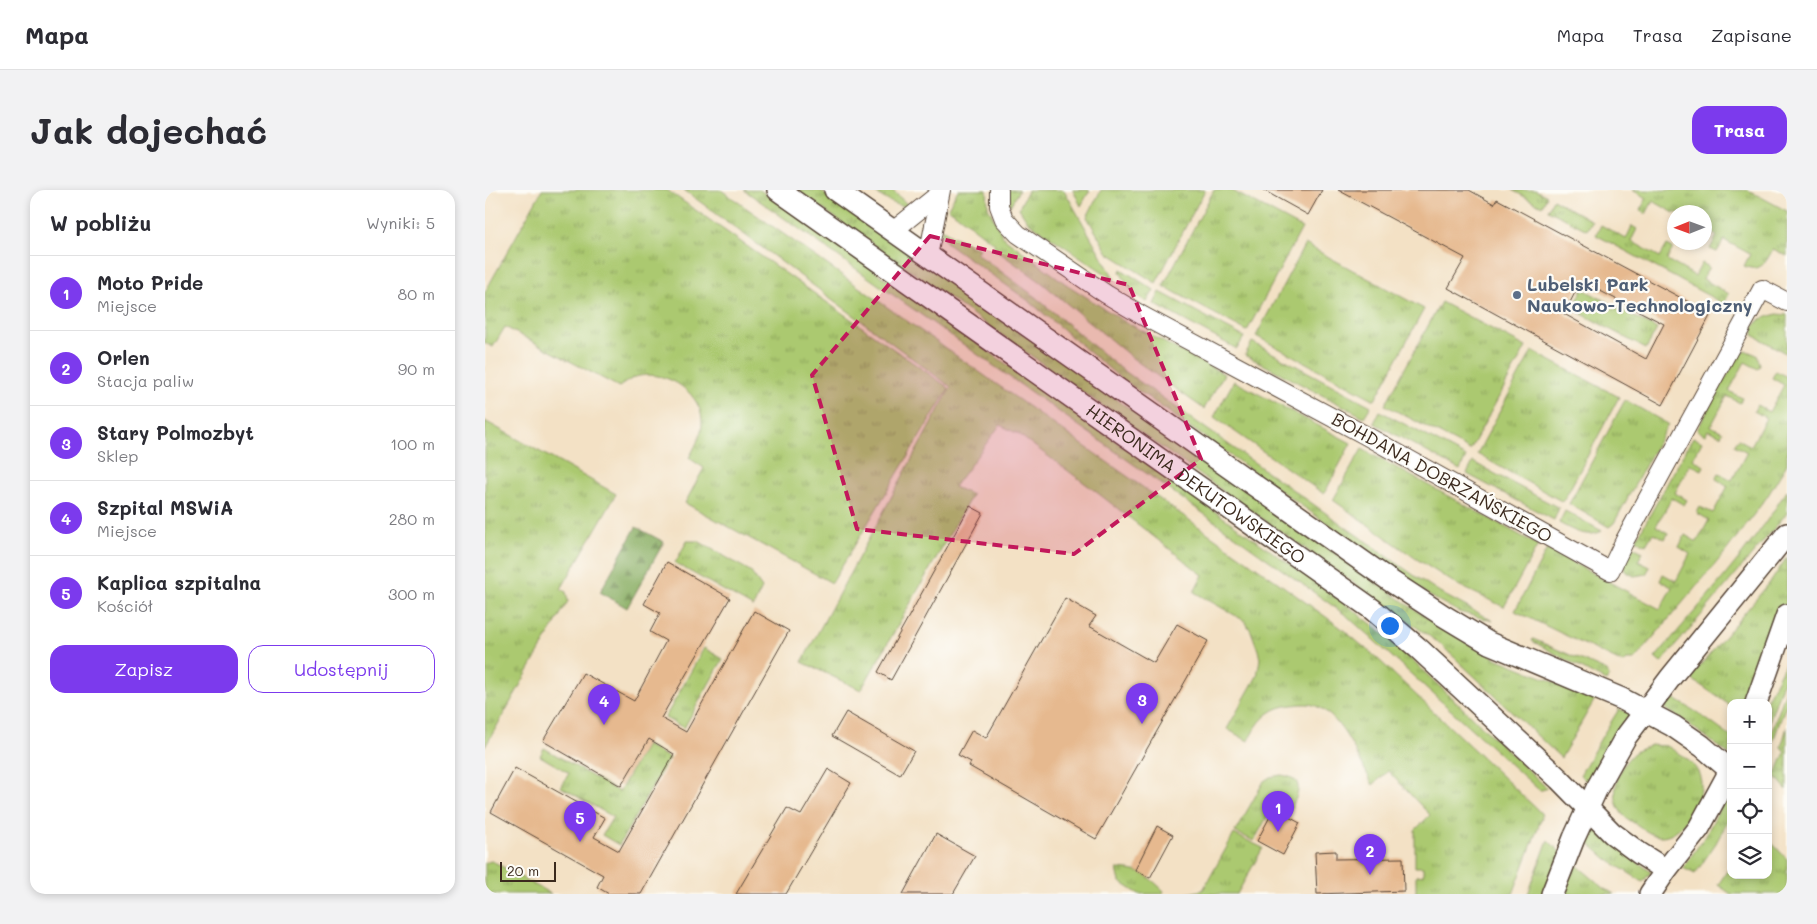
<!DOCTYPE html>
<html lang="pl">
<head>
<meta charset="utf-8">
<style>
  :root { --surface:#fff; --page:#f2f2f3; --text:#2b2b33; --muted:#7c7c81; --line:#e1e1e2; --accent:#7c3aed }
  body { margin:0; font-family:Mali,sans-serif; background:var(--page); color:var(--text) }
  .controls { position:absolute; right:15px; bottom:15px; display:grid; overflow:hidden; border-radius:10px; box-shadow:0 2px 8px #0003 }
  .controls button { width:45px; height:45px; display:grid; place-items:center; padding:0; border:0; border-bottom:1px solid var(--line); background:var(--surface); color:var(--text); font:25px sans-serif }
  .compass { position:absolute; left:1182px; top:15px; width:45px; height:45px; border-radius:50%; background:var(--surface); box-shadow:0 2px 8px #0003; rotate:269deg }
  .scale { position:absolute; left:15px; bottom:12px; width:56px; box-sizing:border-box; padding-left:5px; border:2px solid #3b2a1e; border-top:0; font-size:14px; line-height:18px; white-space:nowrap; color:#3b2a1e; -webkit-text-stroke:4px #fdfcf7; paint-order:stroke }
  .you { position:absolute; left:904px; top:435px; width:18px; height:18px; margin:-12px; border:4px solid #fff; border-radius:50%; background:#1a73e8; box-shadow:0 0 0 8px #1a73e833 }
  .badge { display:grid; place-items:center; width:32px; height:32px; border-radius:50%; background:var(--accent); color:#fff; font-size:16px; font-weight:700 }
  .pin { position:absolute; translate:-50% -41px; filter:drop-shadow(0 1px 2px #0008) }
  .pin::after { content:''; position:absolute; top:26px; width:18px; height:15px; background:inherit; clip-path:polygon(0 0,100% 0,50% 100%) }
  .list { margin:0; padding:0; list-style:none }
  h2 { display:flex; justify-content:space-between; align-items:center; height:65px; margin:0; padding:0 20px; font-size:21px }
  h2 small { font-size:16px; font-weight:400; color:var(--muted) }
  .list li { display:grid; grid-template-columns:32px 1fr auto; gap:15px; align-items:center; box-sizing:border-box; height:75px; padding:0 20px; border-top:1px solid var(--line) }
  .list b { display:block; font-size:19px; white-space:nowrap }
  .list p { margin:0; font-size:16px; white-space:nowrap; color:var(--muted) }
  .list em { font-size:16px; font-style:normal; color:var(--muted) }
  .actions { display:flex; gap:10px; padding:15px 20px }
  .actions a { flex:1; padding:11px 0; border:1px solid var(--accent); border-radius:15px; text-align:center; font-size:18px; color:var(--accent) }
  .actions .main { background:var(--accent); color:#fff }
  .icon { flex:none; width:28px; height:28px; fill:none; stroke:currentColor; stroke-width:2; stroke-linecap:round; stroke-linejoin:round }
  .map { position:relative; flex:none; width:1302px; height:704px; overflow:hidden; border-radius:15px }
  header { display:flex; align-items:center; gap:30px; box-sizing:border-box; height:70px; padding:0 25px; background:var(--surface); border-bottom:1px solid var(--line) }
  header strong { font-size:24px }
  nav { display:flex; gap:28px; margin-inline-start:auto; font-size:18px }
  .intro { display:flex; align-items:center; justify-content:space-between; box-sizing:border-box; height:120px; padding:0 30px }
  h1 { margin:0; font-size:35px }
  .button { padding:12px 22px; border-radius:15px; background:var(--accent); color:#fff; font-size:18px; font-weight:700 }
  main { display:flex; gap:30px; padding:0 30px }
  aside { flex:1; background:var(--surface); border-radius:15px; box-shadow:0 2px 8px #0003 }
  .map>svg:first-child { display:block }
  .grass { fill:url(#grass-tufts); stroke:#737a47 }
  .forest { fill:url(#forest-firs); stroke:#626c40 }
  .building { fill:#e6b98f; fill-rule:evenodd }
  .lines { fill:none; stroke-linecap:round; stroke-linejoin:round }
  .minor-casing { stroke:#574537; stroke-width:20 }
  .tertiary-casing { stroke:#574537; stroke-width:24 }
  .minor { stroke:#fff; stroke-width:18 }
  .tertiary { stroke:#fff; stroke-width:21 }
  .marked { fill:#c2185b; fill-opacity:0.2; stroke:#c2185b; stroke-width:4; stroke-dasharray:10 6; stroke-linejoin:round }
  .service-dot { fill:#5c6f8a; stroke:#fdfcf7; stroke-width:2 }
  .labels { text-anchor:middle; stroke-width:4.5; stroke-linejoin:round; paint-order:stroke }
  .service-label { font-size:18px; font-weight:bold; fill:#4e5e75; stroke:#fdfcf7; text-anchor:start }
  .street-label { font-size:18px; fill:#3b2a1e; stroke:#fdfcf7 }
</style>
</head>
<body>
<header>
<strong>Mapa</strong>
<nav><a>Mapa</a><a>Trasa</a><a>Zapisane</a></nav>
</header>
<div class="intro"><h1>Jak dojechać</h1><a class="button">Trasa</a></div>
<main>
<aside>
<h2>W pobliżu<small>Wyniki: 5</small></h2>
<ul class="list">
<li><span class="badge">1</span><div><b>Moto Pride</b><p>Miejsce</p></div><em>80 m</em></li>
<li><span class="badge">2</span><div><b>Orlen</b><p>Stacja paliw</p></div><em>90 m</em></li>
<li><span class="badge">3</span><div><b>Stary Polmozbyt</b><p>Sklep</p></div><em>100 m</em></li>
<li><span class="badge">4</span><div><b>Szpital MSWiA</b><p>Miejsce</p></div><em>280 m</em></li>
<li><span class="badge">5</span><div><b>Kaplica szpitalna</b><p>Kościół</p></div><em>300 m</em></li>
</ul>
<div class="actions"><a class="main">Zapisz</a><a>Udostępnij</a></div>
</aside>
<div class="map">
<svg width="1302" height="704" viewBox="0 0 1302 704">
  <defs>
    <pattern id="grass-tufts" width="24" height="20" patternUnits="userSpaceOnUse" patternTransform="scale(1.25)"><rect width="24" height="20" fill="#abc970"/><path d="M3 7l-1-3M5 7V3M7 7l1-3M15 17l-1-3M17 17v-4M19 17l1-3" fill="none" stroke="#8ca35b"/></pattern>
    <pattern id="forest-firs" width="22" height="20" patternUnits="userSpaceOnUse" patternTransform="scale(1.25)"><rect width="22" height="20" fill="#88ad62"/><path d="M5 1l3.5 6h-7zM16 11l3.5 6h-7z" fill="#708d50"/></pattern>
  </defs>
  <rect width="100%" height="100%" fill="#fdfcf7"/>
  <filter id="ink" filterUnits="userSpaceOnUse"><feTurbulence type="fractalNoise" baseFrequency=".02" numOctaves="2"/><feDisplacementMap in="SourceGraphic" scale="10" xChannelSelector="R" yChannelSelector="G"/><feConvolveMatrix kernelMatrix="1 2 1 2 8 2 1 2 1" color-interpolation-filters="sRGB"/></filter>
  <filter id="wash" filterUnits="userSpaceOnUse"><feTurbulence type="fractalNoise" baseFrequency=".0096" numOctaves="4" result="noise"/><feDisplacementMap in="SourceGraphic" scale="20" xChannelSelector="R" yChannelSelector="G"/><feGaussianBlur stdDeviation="1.12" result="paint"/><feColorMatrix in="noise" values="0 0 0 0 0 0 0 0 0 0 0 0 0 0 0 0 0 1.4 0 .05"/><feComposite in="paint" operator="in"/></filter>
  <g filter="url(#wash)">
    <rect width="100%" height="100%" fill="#f3e1c5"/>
    <!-- grass -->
    <path class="grass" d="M57 0H182L464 198 347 393 200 313 219 278 204 268C209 258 216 247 217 235 219 204 183 180 154 186 148 187 140 193 134 197L20 137 8 157 0 153V102Z
      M199 0H236L798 396 855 437 893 469 1056 623 1057 627 1028 704H931V686L938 685V677H930V640L945 625 903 581 888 595C875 572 857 526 831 516 824 513 815 514 808 515 783 517 773 532 763 551L742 539 772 486 775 469 773 460 766 441 760 431 709 402 718 385 605 297 533 244 515 235 469 297 487 305 376 500 317 472 466 197Z
      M259 0H275L854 409 893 439 933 476 1062 598 1057 600H1054L862 426 722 326Z
      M311 0H334L956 438 1013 469 1110 509 1076 568 954 453Z
      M386 0H407L425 17C409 16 400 9 386 0Z
      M473 0H502L503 17 518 47 581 94 637 130 739 184 719 219 650 170 556 92 508 58 510 54 463 18Z
      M523 0H534L525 16Z
      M543 0H579L630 90 543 32 534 18Z
      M588 0H605L596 16Z
      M616 0H720L671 93 623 63 602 27Z
      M729 0H746L817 38 762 141 678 96Z
      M1027 0H1050L1062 6 1057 16Z
      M1147 0H1263L1302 21V66L1288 59C1281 72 1276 83 1259 76L1265 64 1239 50 1232 62 1225 59 1232 46 1220 39V22L1189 23 1168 11 1161 24 1155 20 1162 8Z
      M1068 9 1107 31 1102 40 1063 20Z
      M1116 35 1141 49 1147 36 1152 39 1146 51 1175 67 1182 55 1188 58 1182 70 1210 86 1217 73 1224 77 1218 89 1244 104 1239 114 1111 45Z
      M455 38 468 46 494 59 491 63 548 105 631 175 930 386 961 406 1008 431 974 422 945 406 634 187 545 112 462 53Z
      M820 54 939 119 890 210 771 146Z
      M636 79 669 100 662 112 648 103 635 82Z
      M1098 99 1172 139 1161 159 1088 119Z
      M675 102 759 147 752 159 669 114Z
      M956 112 1041 157 985 260 900 215Z
      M1292 124 1302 125V164L1268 145V137L1276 129Z
      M767 152 886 216 879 227 760 165Z
      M1047 161 1134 207 1078 312 992 264Z
      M1262 161 1272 165 1275 175 1273 179 1260 172 1244 201 1257 208 1255 213 1242 206 1226 236 1238 242 1236 246 1223 240 1220 245 1212 240 1254 164Z
      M1291 181 1302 187V274L1282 307 1238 365 1149 470H1142L1138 473 1030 421 1062 359 1175 419 1187 397 1175 391 1178 384 1191 391 1205 364 1194 357 1200 345 1212 352 1224 330 1212 323 1215 317 1228 323 1243 296 1231 289 1234 283 1247 290 1262 262 1249 255 1253 249 1266 256 1281 228 1269 221 1272 215 1284 222 1299 195 1287 188Z
      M749 191 866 253 839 304 729 227Z
      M1140 210 1183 234 1129 333 1124 337 1084 314Z
      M895 221 981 267 975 280 889 233Z
      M0 231 131 304 76 399 81 402 83 411 0 557Z
      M1208 247 1217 252 1208 269 1219 276 1217 280 1205 274 1190 303 1202 310 1199 315 1187 308 1171 336 1183 343 1180 349 1168 343 1161 355 1151 350Z
      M877 259 1053 355 1019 417 971 394 930 368 848 310Z
      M988 272 1074 318 1069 330 982 284Z
      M1302 300V323L1176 473 1170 468C1215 414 1265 361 1302 300Z
      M1080 321 1117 341C1102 349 1087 340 1074 333Z
      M202 351H213L265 381 277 398 268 417 190 373Z
      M1148 357 1158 362 1153 371 1165 377 1161 384 1149 386 1140 381 1138 374Z
      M1302 367V409L1264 513H1246V516L1205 488 1287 390Z
      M1048 449 1122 481 1124 486 1121 491 1111 486 1047 451Z
      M219 458 238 469 199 538 180 528Z
      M1302 470V482L1283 534V513H1280Z
      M1302 498V512L1288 551 1285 548V546Z
      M1188 508 1213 523 1246 547 1245 565 1197 529 1179 518Z
      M1134 519 1147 524 1105 595 1095 585 1116 548Z
      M1302 537V600L1290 586 1300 562 1296 557Z
      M161 555 184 568 134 655 117 645 128 627 76 597 84 583 55 566 59 558 134 602Z
      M1166 555C1171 556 1177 555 1181 556 1185 557 1188 560 1191 562 1205 570 1217 580 1216 597 1216 616 1195 647 1175 646 1168 646 1159 640 1154 636 1148 632 1139 628 1136 622 1124 605 1133 576 1149 563 1154 559 1160 558 1166 555Z
      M796 585C822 588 813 606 804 622L789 614 769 651 750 642 779 591 785 587Z
      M1242 604 1246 608V625L1231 653 1210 684 1198 678 1221 645Z
      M1102 633 1166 682 1158 692 1123 670 1097 647Z
      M749 644 778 658 752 704H700L718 700Z
      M1283 649 1302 669V704H1246L1233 695 1246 675V685H1283Z
      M1063 650 1076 663 1061 704H1043Z
      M6 671 11 673 66 704H0V673Z
      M1088 672 1119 698 1129 704H1076Z
      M632 679C656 680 662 685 679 701L677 704H654L635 692Z"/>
    <!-- forest -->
    <path class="forest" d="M151 337 179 352 142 418 115 402Z"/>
    <g id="blocks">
      <!-- building -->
      <path class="building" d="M778 0H837L823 25Z
        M853 0H984L1009 14 1012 9 1226 124 1178 215 963 98 980 68ZM1096 91 1179 134 1161 169 1079 124Z
        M485 316 498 323 406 490 393 482Z
        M182 372 245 408 176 528 201 542 269 421 304 441 156 704H124L112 697 118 685 6 622 30 578 120 628 109 647 134 661 189 564 164 549 136 596 58 551 98 483 149 511 181 451 165 442 175 423 159 414Z
        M580 408 611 426 604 436 669 473 692 434 723 451 611 649 484 576 486 572 473 565 487 540 501 548Z
        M361 522 429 561 415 585 347 546Z
        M343 579 366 593 301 704H251L302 618 316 625Z
        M789 619 815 633 798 665 772 651Z
        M672 636 688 645 665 688 650 680Z
        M451 644 490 666 468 704H418Z
        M851 661V669L918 668 919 701 832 704 830 662Z"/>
    </g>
  </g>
  <g filter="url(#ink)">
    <use href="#blocks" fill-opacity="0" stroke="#574537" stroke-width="1"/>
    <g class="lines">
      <defs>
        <path id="minor" d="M514 0V16L519 29 533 44 621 104 658 126 878 244 1125 381 1140 350 1277 99 1302 112
          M408 41 454 4
          M443 66 456 0"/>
        <g id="tertiary">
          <path id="s1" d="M293 0 887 419 933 458 1074 589 1127 643 1154 663 1181 680"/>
          <path d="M350 0 904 390 959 426 1004 453 1137 509 1188 536 1217 556 1245 580"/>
          <path d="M1271 513 1302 425"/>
          <path d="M1067 704 1089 648 1112 598 1140 548 1186 487 1302 344"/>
          <path d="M1165 704 1181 680 1214 638 1246 579"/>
        </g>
      </defs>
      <!-- minor casing -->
      <use href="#minor" class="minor-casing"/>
      <!-- tertiary casing -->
      <use href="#tertiary" class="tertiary-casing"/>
      <!-- minor -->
      <use href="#minor" class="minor"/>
      <!-- tertiary -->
      <use href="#tertiary" class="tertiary"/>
    </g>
  </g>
  <!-- marked area -->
  <path class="marked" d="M445 46 644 95 716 269 589 364 372 339 327 185Z"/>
  <!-- markers -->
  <circle class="service-dot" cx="1032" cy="105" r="5"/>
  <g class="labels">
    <!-- service labels -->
    <g class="service-label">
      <text x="1042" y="101">Lubelski Park<tspan x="1042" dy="21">Naukowo-Technologiczny</tspan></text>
    </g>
    <!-- street labels -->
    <g class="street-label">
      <text transform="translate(957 288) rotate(29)" y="6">BOHDANA DOBRZAŃSKIEGO</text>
      <text dy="6" stroke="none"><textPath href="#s1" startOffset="511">HIERONIMA DEKUTOWSKIEGO</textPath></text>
    </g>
  </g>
</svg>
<div class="controls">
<button>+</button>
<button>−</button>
<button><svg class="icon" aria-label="locate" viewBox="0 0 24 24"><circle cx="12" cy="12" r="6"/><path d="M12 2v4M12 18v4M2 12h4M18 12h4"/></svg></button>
<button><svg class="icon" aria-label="layers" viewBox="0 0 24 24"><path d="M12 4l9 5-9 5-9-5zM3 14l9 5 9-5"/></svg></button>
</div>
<svg class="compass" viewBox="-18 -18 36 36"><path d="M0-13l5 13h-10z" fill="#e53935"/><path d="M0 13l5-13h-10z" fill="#7c7c81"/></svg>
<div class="scale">20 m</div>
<div class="you"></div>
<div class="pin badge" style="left:793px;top:642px">1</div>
<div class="pin badge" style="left:885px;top:685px">2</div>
<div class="pin badge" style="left:657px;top:534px">3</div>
<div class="pin badge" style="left:119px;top:535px">4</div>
<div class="pin badge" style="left:95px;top:652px">5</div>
</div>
</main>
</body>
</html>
